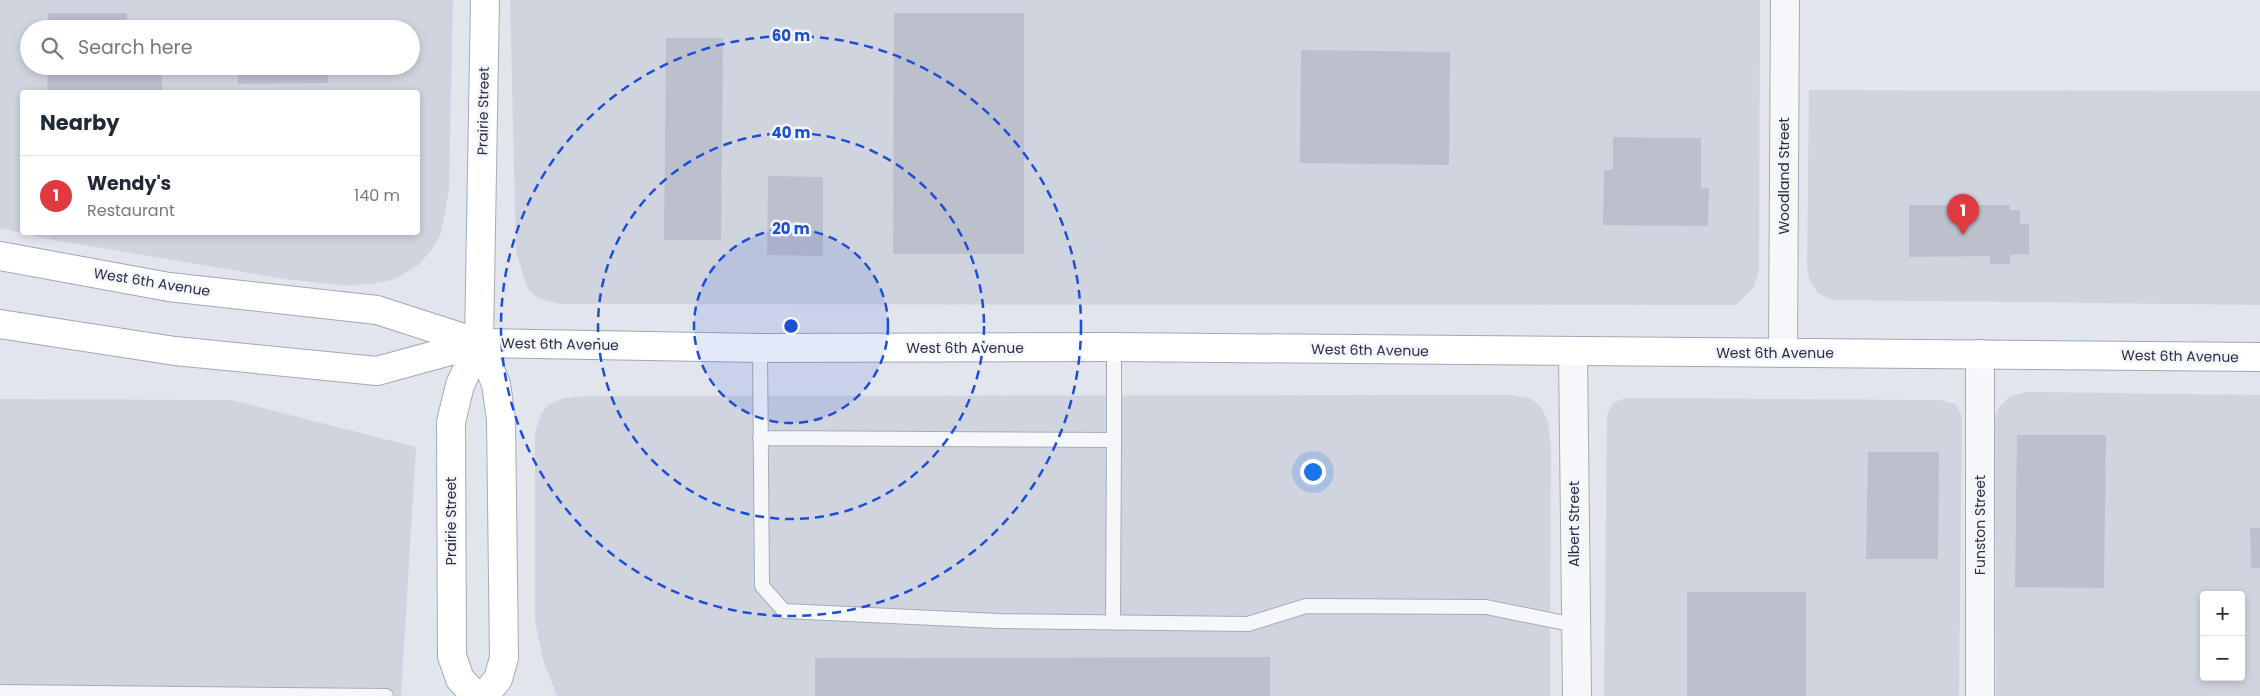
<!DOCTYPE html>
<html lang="en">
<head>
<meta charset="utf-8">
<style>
  :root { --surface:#fff; --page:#f2f2f3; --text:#1f2937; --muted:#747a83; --line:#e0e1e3; --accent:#de3a40 }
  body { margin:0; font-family:Poppins,sans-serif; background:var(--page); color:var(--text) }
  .controls { position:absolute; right:15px; bottom:15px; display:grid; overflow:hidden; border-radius:5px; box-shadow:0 2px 8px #0003 }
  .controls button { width:45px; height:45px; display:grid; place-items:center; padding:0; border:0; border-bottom:1px solid var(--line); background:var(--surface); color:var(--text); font:25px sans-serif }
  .you { position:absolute; left:1312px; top:471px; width:18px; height:18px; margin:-12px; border:4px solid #fff; border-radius:50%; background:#1a73e8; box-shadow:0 0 0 8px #1a73e833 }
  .badge { display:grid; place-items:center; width:32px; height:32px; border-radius:50%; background:var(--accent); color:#fff; font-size:16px; font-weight:700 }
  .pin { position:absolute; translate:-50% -41px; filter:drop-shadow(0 1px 2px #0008) }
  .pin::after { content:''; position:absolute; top:26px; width:18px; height:15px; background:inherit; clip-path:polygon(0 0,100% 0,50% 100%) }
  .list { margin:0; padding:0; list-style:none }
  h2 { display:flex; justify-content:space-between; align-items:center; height:65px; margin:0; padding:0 20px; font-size:21px }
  h2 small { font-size:16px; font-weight:400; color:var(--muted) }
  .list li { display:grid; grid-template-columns:32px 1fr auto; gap:15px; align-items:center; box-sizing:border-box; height:80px; padding:0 20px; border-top:1px solid var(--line) }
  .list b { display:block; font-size:19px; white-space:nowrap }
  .list p { margin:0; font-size:16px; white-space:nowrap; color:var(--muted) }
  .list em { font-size:16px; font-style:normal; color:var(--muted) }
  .icon { flex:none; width:28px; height:28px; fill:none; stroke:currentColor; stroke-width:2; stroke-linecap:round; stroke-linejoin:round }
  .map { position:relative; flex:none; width:2260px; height:696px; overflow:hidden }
  .search { position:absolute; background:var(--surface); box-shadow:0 2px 8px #0003; left:20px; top:20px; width:400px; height:55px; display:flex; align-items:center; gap:12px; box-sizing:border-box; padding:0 18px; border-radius:28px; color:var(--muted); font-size:19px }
  .panel { position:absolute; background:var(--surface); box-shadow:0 2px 8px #0003; left:20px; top:90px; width:400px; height:145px; border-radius:5px }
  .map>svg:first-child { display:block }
  .built { fill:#d0d4df; fill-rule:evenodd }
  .building { fill:#bcc0cd }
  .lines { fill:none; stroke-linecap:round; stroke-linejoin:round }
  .lane-casing { stroke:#a6abb7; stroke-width:16 }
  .street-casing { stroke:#a6abb7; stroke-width:30 }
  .secondary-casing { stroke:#a6abb7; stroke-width:30 }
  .primary-casing { stroke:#a0a7ba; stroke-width:30 }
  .lane { stroke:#f6f7fa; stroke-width:14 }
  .street { stroke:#f6f7fa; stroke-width:28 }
  .secondary { stroke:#fff; stroke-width:28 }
  .primary { stroke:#fff; stroke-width:28 }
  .ring { fill:none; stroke:#1d4ed8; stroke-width:2.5; stroke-dasharray:9 6 }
  .labels { text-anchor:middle; stroke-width:5; stroke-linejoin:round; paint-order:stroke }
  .street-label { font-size:14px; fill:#282f47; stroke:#f3f5f9 }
  .centre { fill:#1d4ed8; stroke:#f3f5f9; stroke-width:2.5 }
  .ring-label { font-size:15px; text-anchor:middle; font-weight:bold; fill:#1d4ed8; stroke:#f3f5f9; stroke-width:5; stroke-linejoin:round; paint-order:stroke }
</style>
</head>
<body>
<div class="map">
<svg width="2260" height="696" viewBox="0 0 2260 696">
  <rect width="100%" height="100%" fill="#e2e5ec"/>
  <!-- built -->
  <path class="built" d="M0 0H453L449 189 441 233 431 251 418 265 395 279 378 283 347 286 285 279 54 240 0 228ZM29 29H411V66H29ZM22 92H418V232H22Z
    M510 0H1760L1759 271 1754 287 1736 305 560 304 539 299 527 288 516 251Z
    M1809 90 2260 91V305L1833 300 1819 294 1810 282 1807 268Z
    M2026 392 2260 395V696H1996L1995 418 1999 407 2010 396ZM2204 595H2241V677H2204Z
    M1513 395 1532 399 1542 408 1548 422 1551 445 1550 696H557L543 660 535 621V432L541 414 548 405 564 398 589 396Z
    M1625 398 1940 400 1955 404 1962 416 1959 696H1604L1607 415 1613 403Z
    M0 399 231 400 416 447 401 696H0Z"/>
  <!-- building -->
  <path class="building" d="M48 13H127V29H48Z
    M894 13H1024V254H893Z
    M327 24V29H237V25Z
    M666 38H723L721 240H664Z
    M1301 50 1450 52 1449 165 1300 163Z
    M48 66H162V92H47Z
    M238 66H328V83L238 84Z
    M1613 137 1701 138V188H1709L1708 226 1603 225 1604 170H1613Z
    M768 176 823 177V256L767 255Z
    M1909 205H2010V210H2020V224H2029V254L2010 255V264H1990V256L1909 257Z
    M2017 435H2106L2104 588 2015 587Z
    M1868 452H1939L1938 559H1866Z
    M2250 528H2260V568H2251Z
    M1687 592H1806V696H1687Z
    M1270 657V696H815V658Z"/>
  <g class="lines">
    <defs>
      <path id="lane" d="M760 348 762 586 784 611 998 621 1248 624 1306 606 1486 607 1575 625
        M760 438 1114 440V347
        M1113 623 1114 440
        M0 692 386 696"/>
      <path id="street" d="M1573 352 1577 696
        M1783 353 1785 0
        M1980 696V354"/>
      <path id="secondary" d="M479 343 496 384 501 419 504 658 498 679 484 696
        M476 696 460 679 452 656 451 422 460 385 479 343 485 0"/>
      <path id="primary" d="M0 256 169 287 377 310 479 343
        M0 324 175 351 377 371 479 343 760 348 1114 347 2260 357"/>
    </defs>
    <!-- lane casing -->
    <use href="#lane" class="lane-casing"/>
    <!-- street casing -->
    <use href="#street" class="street-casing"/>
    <!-- secondary casing -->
    <use href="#secondary" class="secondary-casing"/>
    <!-- primary casing -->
    <use href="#primary" class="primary-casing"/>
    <!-- lane -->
    <use href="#lane" class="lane"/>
    <!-- street -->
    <use href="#street" class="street"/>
    <!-- secondary -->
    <use href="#secondary" class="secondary"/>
    <!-- primary -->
    <use href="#primary" class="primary"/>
  </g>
  <!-- distance rings -->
  <circle cx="791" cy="326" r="97" fill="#1d4ed8" fill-opacity=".12"/>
  <g class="ring">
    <circle cx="791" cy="326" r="97"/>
    <circle cx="791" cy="326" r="193"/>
    <circle cx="791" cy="326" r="290"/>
  </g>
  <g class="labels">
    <!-- street labels -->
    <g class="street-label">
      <text transform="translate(483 111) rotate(-89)" y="5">Prairie Street</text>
      <text transform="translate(1784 176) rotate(-90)" y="5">Woodland Street</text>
      <text transform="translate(152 282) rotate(9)" y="5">West 6th Avenue</text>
      <text transform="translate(560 344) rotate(1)" y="5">West 6th Avenue</text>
      <text x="965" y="353">West 6th Avenue</text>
      <text transform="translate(1370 350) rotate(1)" y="5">West 6th Avenue</text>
      <text x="1775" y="358">West 6th Avenue</text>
      <text transform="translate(2180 356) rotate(1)" y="5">West 6th Avenue</text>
      <text transform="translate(451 521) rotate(-90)" y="5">Prairie Street</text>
      <text transform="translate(1574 524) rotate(-90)" y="5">Albert Street</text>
      <text transform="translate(1980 525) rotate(-90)" y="5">Funston Street</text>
    </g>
  </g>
  <circle cx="791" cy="326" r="8" class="centre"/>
  <g class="ring-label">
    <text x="791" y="41">60 m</text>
    <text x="791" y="138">40 m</text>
    <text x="791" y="234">20 m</text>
  </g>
</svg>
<div class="controls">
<button>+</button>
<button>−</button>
</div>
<div class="you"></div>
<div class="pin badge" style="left:1963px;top:235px">1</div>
<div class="search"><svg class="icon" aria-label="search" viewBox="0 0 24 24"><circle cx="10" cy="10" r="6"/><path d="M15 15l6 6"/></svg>Search here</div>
<section class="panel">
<h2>Nearby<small></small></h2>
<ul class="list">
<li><span class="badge">1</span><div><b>Wendy's</b><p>Restaurant</p></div><em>140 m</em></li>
</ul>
</section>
</div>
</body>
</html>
